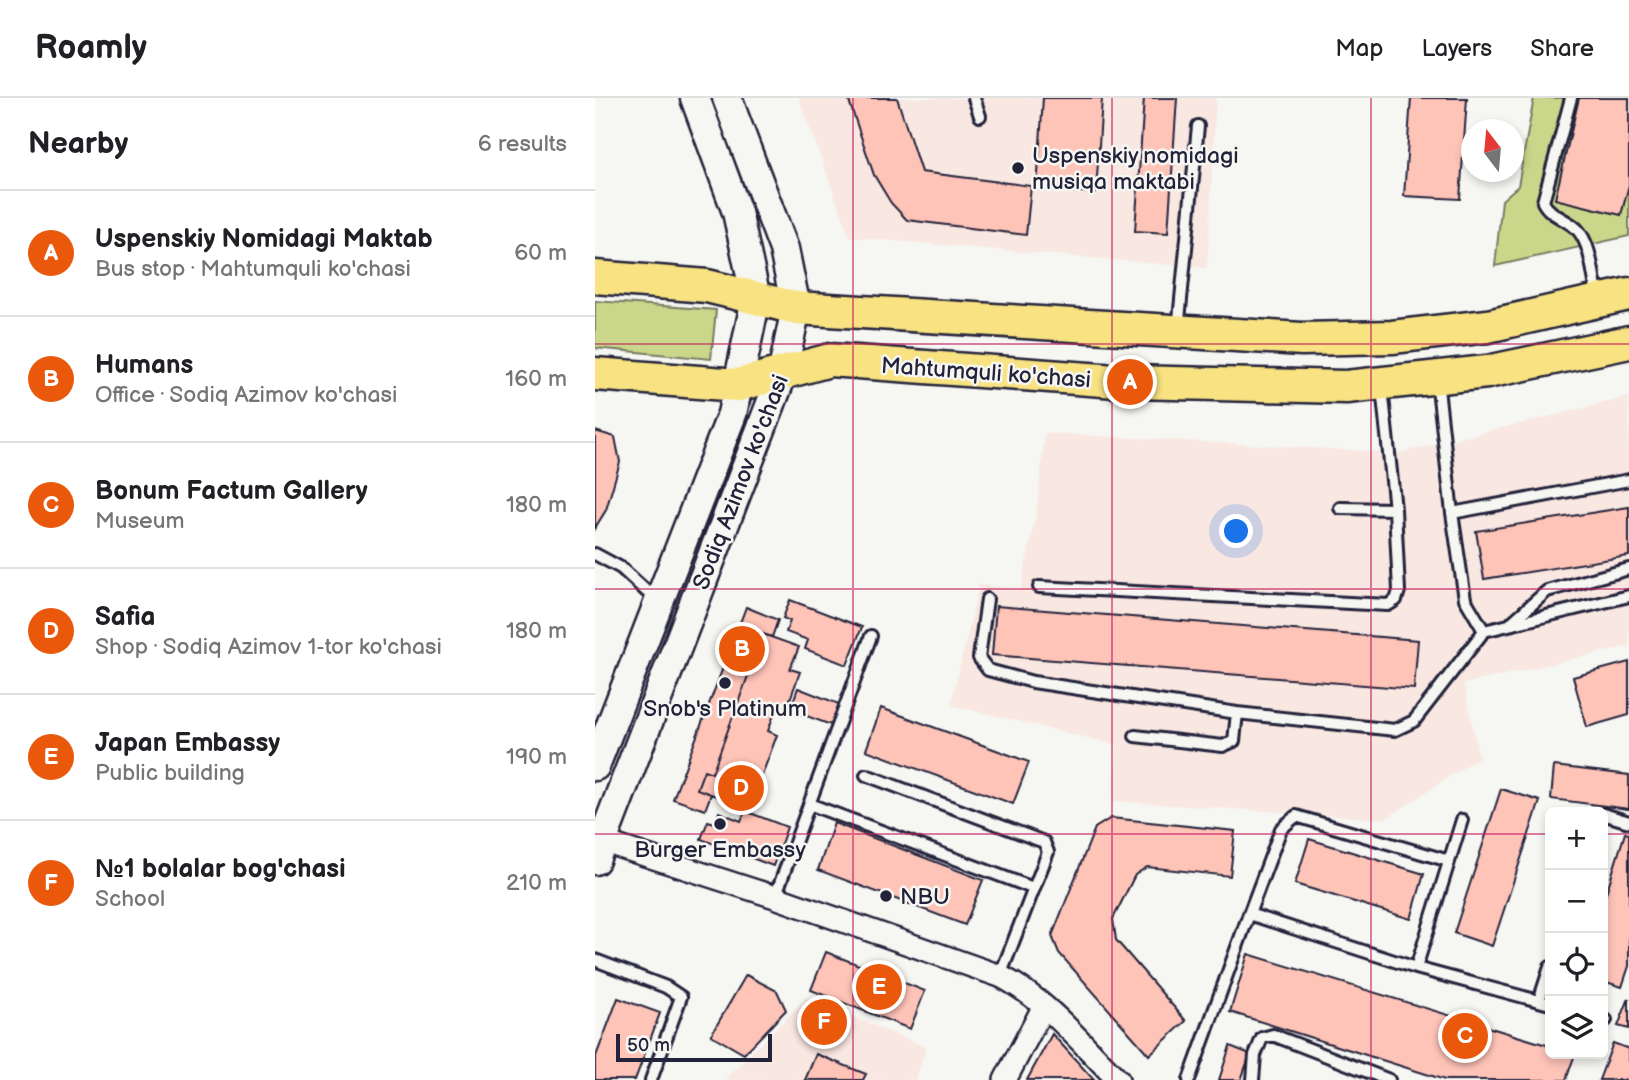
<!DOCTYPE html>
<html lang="en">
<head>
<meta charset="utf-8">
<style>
  :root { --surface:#fff; --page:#f6f6f6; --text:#202124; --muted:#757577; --line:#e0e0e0; --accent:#ea580c }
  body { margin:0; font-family:"Balsamiq Sans",sans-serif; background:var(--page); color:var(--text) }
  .controls { position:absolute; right:21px; bottom:21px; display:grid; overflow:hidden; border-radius:10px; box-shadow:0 4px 10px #0003 }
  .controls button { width:63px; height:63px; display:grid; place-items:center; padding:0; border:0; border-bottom:2px solid var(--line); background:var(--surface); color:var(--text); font:35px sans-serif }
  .compass { position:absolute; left:866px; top:21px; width:63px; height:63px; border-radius:50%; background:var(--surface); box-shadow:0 4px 10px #0003; rotate:344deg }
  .scale { position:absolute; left:21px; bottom:18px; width:156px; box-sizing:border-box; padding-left:7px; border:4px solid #22223b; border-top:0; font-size:19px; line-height:24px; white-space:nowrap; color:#22223b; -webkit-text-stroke:5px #f6f6f2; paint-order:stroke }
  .you { position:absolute; left:642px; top:434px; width:24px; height:24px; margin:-18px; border:5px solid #fff; border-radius:50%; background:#1a73e8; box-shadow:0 0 0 10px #1a73e833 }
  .badge { display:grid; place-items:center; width:46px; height:46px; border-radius:50%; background:var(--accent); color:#fff; font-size:23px; font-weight:700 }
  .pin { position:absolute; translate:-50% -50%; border:4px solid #fff; box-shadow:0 2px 7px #0006 }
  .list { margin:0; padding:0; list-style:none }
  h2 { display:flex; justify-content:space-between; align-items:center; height:91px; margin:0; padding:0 28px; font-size:30px }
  h2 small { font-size:23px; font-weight:400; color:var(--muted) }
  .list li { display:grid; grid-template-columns:46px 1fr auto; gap:21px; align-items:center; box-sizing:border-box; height:126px; padding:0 28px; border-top:2px solid var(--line) }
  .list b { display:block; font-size:26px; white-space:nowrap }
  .list p { margin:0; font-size:23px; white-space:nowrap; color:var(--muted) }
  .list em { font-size:23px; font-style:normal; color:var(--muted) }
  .icon { flex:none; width:38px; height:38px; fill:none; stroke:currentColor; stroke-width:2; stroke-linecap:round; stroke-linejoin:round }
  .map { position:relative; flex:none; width:1034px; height:982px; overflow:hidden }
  header { display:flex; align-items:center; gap:42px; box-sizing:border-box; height:98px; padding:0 35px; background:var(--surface); border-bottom:2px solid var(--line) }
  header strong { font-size:33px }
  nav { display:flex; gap:38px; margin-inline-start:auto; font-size:24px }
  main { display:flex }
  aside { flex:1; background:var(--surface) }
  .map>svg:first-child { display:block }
  .built { fill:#f9e7e1 }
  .green { fill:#cad78a; stroke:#767c62; stroke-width:2 }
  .building { fill:#ffc4b8; stroke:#22223b; stroke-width:2 }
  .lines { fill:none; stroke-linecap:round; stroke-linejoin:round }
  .lane-casing { stroke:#22223b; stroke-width:16 }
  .street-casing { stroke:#22223b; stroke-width:26 }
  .secondary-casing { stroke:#22223b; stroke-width:33 }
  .primary-casing { stroke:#22223b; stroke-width:37 }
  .lane { stroke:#f6f6f2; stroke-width:10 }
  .street { stroke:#f6f6f2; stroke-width:21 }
  .secondary { stroke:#f6f6f2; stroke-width:28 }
  .primary { stroke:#f8e281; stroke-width:32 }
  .grid { fill:none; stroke:#c2185b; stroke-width:2; stroke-opacity:0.55 }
  .poi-dot { fill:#22223b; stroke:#f6f6f2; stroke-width:2.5 }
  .labels { text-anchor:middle; stroke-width:5; stroke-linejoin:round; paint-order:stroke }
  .poi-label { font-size:23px; fill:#22223b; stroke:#f6f6f2; text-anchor:start }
  .street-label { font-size:23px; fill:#22223b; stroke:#f6f6f2 }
</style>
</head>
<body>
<header>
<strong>Roamly</strong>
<nav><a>Map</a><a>Layers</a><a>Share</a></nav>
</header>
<main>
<aside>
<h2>Nearby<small>6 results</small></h2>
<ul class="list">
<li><span class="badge">A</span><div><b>Uspenskiy Nomidagi Maktab</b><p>Bus stop · Mahtumquli ko'chasi</p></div><em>60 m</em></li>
<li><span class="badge">B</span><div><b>Humans</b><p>Office · Sodiq Azimov ko'chasi</p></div><em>160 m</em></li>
<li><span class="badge">C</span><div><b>Bonum Factum Gallery</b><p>Museum</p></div><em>180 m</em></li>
<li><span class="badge">D</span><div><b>Safia</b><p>Shop · Sodiq Azimov 1-tor ko'chasi</p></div><em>180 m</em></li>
<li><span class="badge">E</span><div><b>Japan Еmbassy</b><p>Public building</p></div><em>190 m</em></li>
<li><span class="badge">F</span><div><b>№1 bolalar bog'chasi</b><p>School</p></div><em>210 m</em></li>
</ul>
</aside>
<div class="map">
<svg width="1034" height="982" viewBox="0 0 1034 982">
  <rect width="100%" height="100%" fill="#f6f6f2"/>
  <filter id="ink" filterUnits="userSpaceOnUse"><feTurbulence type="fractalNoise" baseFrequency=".0143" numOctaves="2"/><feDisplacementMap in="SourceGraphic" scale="14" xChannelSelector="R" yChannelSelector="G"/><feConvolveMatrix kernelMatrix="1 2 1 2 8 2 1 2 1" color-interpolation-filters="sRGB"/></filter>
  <g filter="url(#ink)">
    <!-- built -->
    <path class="built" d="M204 0H621L612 170 255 139Z
      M1034 299V548L869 586 884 659 790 721 518 703 522 647 356 607 384 487 426 491 442 411 450 335 805 355Z
      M212 900 331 949 321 982H129Z"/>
    <!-- green -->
    <path class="green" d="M939 0H1034V138L900 168 907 102 923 88Z
      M0 203 121 212 116 261 0 250Z"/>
    <!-- building -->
    <path class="building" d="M253 0H302L326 74 436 88 431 137 312 122 296 105 279 77Z
      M448 0H507L501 95 442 91Z
      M549 0H582L573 135 540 133Z
      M816 0H872L865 101 809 98Z
      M984 0H1034V87L1026 117 960 101Z
      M0 333 20 339 25 364 11 412 0 430Z
      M1034 409V458L889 481 881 433Z
      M195 502 267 529 252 567 210 551 213 542 191 534 195 523 188 520Z
      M401 508 823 542 819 591 397 557Z
      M151 509 183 522 177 539 162 534 153 557 160 559 117 675 109 672 102 691 116 696 110 712 78 701Z
      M162 534 204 549 195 571 205 574 190 615 181 611 173 633 182 637 161 693 152 689 145 707 102 691 109 672 117 675 160 559 153 557Z
      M1034 564V617L992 629 978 579Z
      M203 590 244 606 236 627 195 612Z
      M286 610 434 664 418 706 271 652Z
      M959 668 1034 677V711L956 701Z
      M906 691 945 703 897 848 859 835Z
      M150 713 192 729 178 768 106 741 113 723 120 725 124 714 146 723Z
      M516 720 640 733 635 778 552 769 540 777 518 821 521 842 591 923 554 957 464 855 457 838 500 730Z
      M239 725 388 782 370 827 223 772Z
      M1030 735 1034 736V868L1027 889 1008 883V805Z
      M714 741 829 776 816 821 700 786Z
      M231 854 330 893 315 931 216 892Z
      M653 856 955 948V956H980L971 982H850L635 914Z
      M151 877 182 893 191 912 149 956 116 937Z
      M23 900 65 915 40 982H0V961Z
      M1034 900V931L1023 928Z
      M457 936 499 982H432Z
      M1018 945 1034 951V982H1004Z
      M635 948 655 956 646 982H624Z
      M221 956 271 976 268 982H210Z"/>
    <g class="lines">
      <defs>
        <path id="lane" d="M379 0 385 18
          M976 0 948 104C955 118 972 121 982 131 997 147 998 180 1003 200
          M583 232 603 28
          M842 281 857 415 1034 382
          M745 410 800 411
          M857 415 870 501 889 533 1034 498
          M0 456 26 470 61 502
          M444 489 793 507 801 502 804 493 800 411 787 290
          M392 501 384 560 393 572 438 584 642 615 800 632 819 623 889 533
          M917 524 952 493 1034 471
          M540 638 628 648 639 643 642 615
          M271 677 449 744 453 754 405 878
          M214 706 438 790
          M1008 716 1034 724
          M180 799 276 538
          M654 816 686 731 701 718 854 763
          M0 862 71 889 86 899 56 982
          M821 870 867 722
          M944 903 955 869
          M1008 921 1011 922
          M594 982 654 816 821 870 955 906
          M658 982 660 957 667 940 678 937 794 982"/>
        <path id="street" d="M0 741 180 799 405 878C452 902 486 945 523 982
          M410 982 449 908"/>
        <path id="secondary" d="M0 668 137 316 161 200 142 114 100 0
          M0 762 187 277 201 210 189 151 132 0"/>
        <path id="primary" d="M0 179 112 188 201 210 707 241 797 239 893 228 1034 196
          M0 276 143 287 235 262 535 284 751 289 892 274 1034 244"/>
      </defs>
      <!-- lane casing -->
      <use href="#lane" class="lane-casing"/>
      <!-- street casing -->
      <use href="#street" class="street-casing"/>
      <!-- secondary casing -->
      <use href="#secondary" class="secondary-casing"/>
      <!-- primary casing -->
      <use href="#primary" class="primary-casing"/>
      <!-- lane -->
      <use href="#lane" class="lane"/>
      <!-- street -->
      <use href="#street" class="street"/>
      <!-- secondary -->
      <use href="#secondary" class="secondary"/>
      <!-- primary -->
      <use href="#primary" class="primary"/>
    </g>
  </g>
  <!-- grid -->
  <path class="grid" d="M258 0V982M517 0V982M776 0V982M0 246H1034M0 491H1034M0 736H955M1008 736H1034"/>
  <!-- markers -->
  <g class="poi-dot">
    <circle cx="423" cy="70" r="7"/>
    <circle cx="130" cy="585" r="7"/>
    <circle cx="125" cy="726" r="7"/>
    <circle cx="291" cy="798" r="7"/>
  </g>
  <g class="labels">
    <!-- poi labels -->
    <g class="poi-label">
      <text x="437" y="65">Uspenskiy nomidagi<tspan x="437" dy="26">musiqa maktabi</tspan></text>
      <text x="130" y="618" text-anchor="middle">Snob's Platinum</text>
      <text x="125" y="759" text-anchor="middle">Burger Embassy</text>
      <text x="305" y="806">NBU</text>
    </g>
    <!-- street labels -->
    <g class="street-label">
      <text transform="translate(391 274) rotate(4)" y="8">Mahtumquli ko'chasi</text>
      <text transform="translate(145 384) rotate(-69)" y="8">Sodiq Azimov ko'chasi</text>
    </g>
  </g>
</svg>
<div class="controls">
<button>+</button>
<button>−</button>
<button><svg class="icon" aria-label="locate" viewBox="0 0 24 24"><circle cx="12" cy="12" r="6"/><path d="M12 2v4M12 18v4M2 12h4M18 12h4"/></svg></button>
<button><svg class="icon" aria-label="layers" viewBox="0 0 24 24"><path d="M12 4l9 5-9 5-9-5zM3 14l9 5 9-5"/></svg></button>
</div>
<svg class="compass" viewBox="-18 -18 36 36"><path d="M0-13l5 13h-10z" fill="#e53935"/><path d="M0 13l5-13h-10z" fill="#757577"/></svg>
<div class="scale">50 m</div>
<div class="you"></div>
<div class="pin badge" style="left:535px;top:284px">A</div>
<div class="pin badge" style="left:147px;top:551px">B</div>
<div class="pin badge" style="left:870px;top:938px">C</div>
<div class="pin badge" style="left:146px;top:690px">D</div>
<div class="pin badge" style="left:284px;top:889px">E</div>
<div class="pin badge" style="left:229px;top:924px">F</div>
</div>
</main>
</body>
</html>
